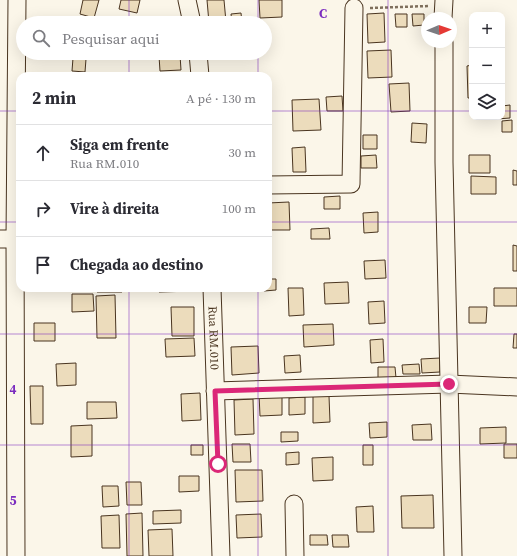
<!DOCTYPE html>
<html lang="pt">
<head>
<meta charset="utf-8">
<style>
  :root { --surface:#fff; --page:#f2f2f3; --text:#2b2b33; --muted:#7c7c81; --line:#e1e1e2 }
  body { margin:0; font-family:"Source Serif 4",serif; background:var(--page); color:var(--text) }
  .controls { position:absolute; right:12px; top:12px; display:grid; overflow:hidden; border-radius:8px; box-shadow:0 4px 16px #0002 }
  .controls button { width:36px; height:36px; display:grid; place-items:center; padding:0; border:0; border-bottom:1px solid var(--line); background:var(--surface); color:var(--text); font:20px sans-serif }
  .compass { position:absolute; left:421px; top:12px; width:36px; height:36px; border-radius:50%; background:var(--surface); box-shadow:0 4px 16px #0002; rotate:88deg }
  .stop { position:absolute; width:12px; height:12px; margin:-9px; border:3px solid #db2777; border-radius:50%; background:#fff }
  .stop.end { background:#db2777; border-color:#fff; box-shadow:0 1px 4px #0008 }
  .list { margin:0; padding:0; list-style:none }
  h2 { display:flex; justify-content:space-between; align-items:center; height:52px; margin:0; padding:0 16px; font-size:17px }
  h2 small { font-size:13px; font-weight:400; color:var(--muted) }
  .list li { display:grid; grid-template-columns:26px 1fr auto; gap:12px; align-items:center; box-sizing:border-box; height:56px; padding:0 16px; border-top:1px solid var(--line) }
  .list b { display:block; font-size:15px; white-space:nowrap }
  .list p { margin:0; font-size:13px; white-space:nowrap; color:var(--muted) }
  .list em { font-size:13px; font-style:normal; color:var(--muted) }
  .icon { flex:none; width:22px; height:22px; fill:none; stroke:currentColor; stroke-width:2; stroke-linecap:round; stroke-linejoin:round }
  .map { position:relative; flex:none; width:517px; height:556px; overflow:hidden }
  .search { position:absolute; background:var(--surface); box-shadow:0 4px 16px #0002; left:16px; top:16px; width:256px; height:44px; display:flex; align-items:center; gap:10px; box-sizing:border-box; padding:0 14px; border-radius:22px; color:var(--muted); font-size:15px }
  .panel { position:absolute; background:var(--surface); box-shadow:0 4px 16px #0002; left:16px; top:72px; width:256px; height:220px; border-radius:12px }
  .map>svg:first-child { display:block }
  .building { fill:#ecdcbc; stroke:#4a3520 }
  .lines { fill:none; stroke-linecap:round; stroke-linejoin:round }
  .minor-casing { stroke:#4a3520; stroke-width:19 }
  .path { stroke:#7f6f5c; stroke-width:2.5; stroke-dasharray:3 2; stroke-linecap:butt }
  .minor { stroke:#fbf6e9; stroke-width:17 }
  .route { stroke:#db2777; stroke-width:5 }
  .grid { fill:none; stroke:#7b2cbf; stroke-width:1; stroke-opacity:0.55 }
  .labels { text-anchor:middle; stroke-width:3; stroke-linejoin:round; paint-order:stroke }
  .street-label { font-size:12px; fill:#4a3520; stroke:#fbf6e9 }
  .grid-label { font-size:13px; text-anchor:middle; font-weight:bold; fill:#7b2cbf; stroke:#fbf6e9; stroke-width:3; stroke-linejoin:round; paint-order:stroke }
</style>
</head>
<body>
<div class="map">
<svg width="517" height="556" viewBox="0 0 517 556">
  <rect width="100%" height="100%" fill="#fbf6e9"/>
  <!-- building -->
  <path class="building" d="M83 0H99L94 18 80 14Z
    M121 0H140L137 13 119 9Z
    M207 0H224L226 22 209 23Z
    M259 0H282V17L260 18Z
    M241 13 242 23H232L231 14Z
    M384 13 385 42 368 43 367 14Z
    M395 14H407V27H396Z
    M412 14H424V25L413 26Z
    M391 50 392 77 368 78 367 51Z
    M180 55 181 70 160 71 159 56Z
    M73 58 86 59 85 72 72 71Z
    M472 65V98H468L467 66Z
    M409 83 410 111 391 112 389 84Z
    M342 96 343 111H327L326 97Z
    M319 99 321 130 293 131 292 100Z
    M510 105V118L497 119V117H502V106Z
    M512 120V132H502V121Z
    M412 123 427 124 426 143 411 142Z
    M363 135H377V149H363Z
    M305 147 306 172H293L292 148Z
    M376 155 377 168H361V156Z
    M469 155H490V173H469Z
    M513 170 517 171V185H513Z
    M471 176 496 177V194H471Z
    M340 196V209H324V197Z
    M289 202 290 230H268V203Z
    M378 212V232L364 233 363 213Z
    M329 228 330 239H311V229Z
    M513 245 517 246V271H513Z
    M385 260 386 278 365 279 364 261Z
    M268 279H276V290L264 291V288H268Z
    M348 282 349 303 325 304 324 283Z
    M97 288H122V292H97Z
    M159 288H194V291L159 292Z
    M288 288H303L304 315 289 316Z
    M494 288H517V306H494Z
    M72 294H93L94 311 72 312Z
    M115 295 116 338H97L96 296Z
    M384 301 385 323 369 324 368 302Z
    M171 307H194V336H172Z
    M469 307H487L486 323H469Z
    M34 323H55V341H34Z
    M333 324 334 345 304 347 303 325Z
    M514 334H517V348H513Z
    M194 338 195 356 166 357 165 339Z
    M383 339 384 362 371 363 370 340Z
    M258 346 259 373 232 375 231 347Z
    M300 355 301 372 285 373 284 356Z
    M440 358V372L422 373 421 359Z
    M76 363V385L57 386 56 364Z
    M419 364 420 374H403L402 365Z
    M378 367H395L396 378 378 379Z
    M30 386H43V424H31Z
    M200 393 201 420 182 421 181 394Z
    M282 393V415L260 416 259 394Z
    M313 396H329L330 422 313 423Z
    M305 397V414L289 415V398Z
    M253 399 254 434 235 435 234 400Z
    M87 402H116L117 418 87 419Z
    M387 422V437L370 438 369 423Z
    M431 424 432 440H413L412 425Z
    M92 425V456L71 457V426Z
    M506 427V443L480 444V428Z
    M281 432H298V441L281 442Z
    M232 444H250L251 462H233Z
    M504 444H517V458H504Z
    M191 445H203V455H191Z
    M363 445H373V465H363Z
    M299 452V464L286 465V453Z
    M333 457V480L313 481 312 458Z
    M235 470H262L263 501 236 502Z
    M179 476H199V491L179 492Z
    M126 482H141L142 505H127Z
    M102 486H118L119 506 103 507Z
    M433 495 434 528H402L401 496Z
    M373 506 374 532H357L356 507Z
    M181 510V523L153 524V511Z
    M142 513 143 556H127L126 514Z
    M261 514 262 537 237 538 236 515Z
    M119 515 120 548H102L101 516Z
    M172 529 173 556H149L148 530Z
    M310 535H327L328 545H310Z
    M332 535H348L349 547H333Z"/>
  <g class="lines">
    <defs>
      <g id="minor">
        <path d="M187 0 192 23"/>
        <path d="M443 18 444 0"/>
        <path d="M444 42V162L453 556"/>
        <path d="M198 53 200 76"/>
        <path d="M268 185 351 184 354 8"/>
        <path d="M0 239H20"/>
        <path id="s1" d="M212 288 221 556"/>
        <path d="M215 391 449 384 517 387"/>
        <path d="M294 504 295 556"/>
        <path d="M16 556 15 239 17 0"/>
      </g>
    </defs>
    <!-- minor casing -->
    <use href="#minor" class="minor-casing"/>
    <!-- path -->
    <path class="path" d="M370 8 429 6"/>
    <!-- minor -->
    <use href="#minor" class="minor"/>
  </g>
  <g class="lines">
    <!-- route -->
    <path class="route" d="M218 464 215 391 449 384"/>
  </g>
  <!-- grid -->
  <path class="grid" d="M129 0V23M258 0V23M388 0V556M129 53V76M258 53V76M0 111H20M268 111H472M502 111H517M0 222H20M268 222H517M129 288V556M258 288V556M0 334H517M0 445H517"/>
  <g class="labels">
    <!-- street labels -->
    <g class="street-label">
      <text dy="4" stroke="none"><textPath href="#s1" startOffset="50">Rua RM.010</textPath></text>
    </g>
  </g>
  <g class="grid-label">
    <text x="323" y="18">C</text>
    <text x="13" y="394">4</text>
    <text x="13" y="505">5</text>
  </g>
</svg>
<div class="controls">
<button>+</button>
<button>−</button>
<button><svg class="icon" aria-label="layers" viewBox="0 0 24 24"><path d="M12 4l9 5-9 5-9-5zM3 14l9 5 9-5"/></svg></button>
</div>
<svg class="compass" viewBox="-18 -18 36 36"><path d="M0-13l5 13h-10z" fill="#e53935"/><path d="M0 13l5-13h-10z" fill="#7c7c81"/></svg>
<div class="stop" style="left:218px;top:464px"></div>
<div class="stop end" style="left:449px;top:384px"></div>
<div class="search"><svg class="icon" aria-label="search" viewBox="0 0 24 24"><circle cx="10" cy="10" r="6"/><path d="M15 15l6 6"/></svg>Pesquisar aqui</div>
<section class="panel">
<h2>2 min<small>A pé · 130 m</small></h2>
<ul class="list">
<li><svg class="icon" aria-label="ahead" viewBox="0 0 24 24"><path d="M12 20V5M6 11l6-6 6 6"/></svg><div><b>Siga em frente</b><p>Rua RM.010</p></div><em>30 m</em></li>
<li><svg class="icon" aria-label="right" viewBox="0 0 24 24"><path d="M7 20v-9h11M14 6l5 5-5 5"/></svg><div><b>Vire à direita</b></div><em>100 m</em></li>
<li><svg class="icon" aria-label="arrive" viewBox="0 0 24 24"><path d="M6 21V4h12l-3 4 3 4H6"/></svg><div><b>Chegada ao destino</b></div></li>
</ul>
</section>
</div>
</body>
</html>
